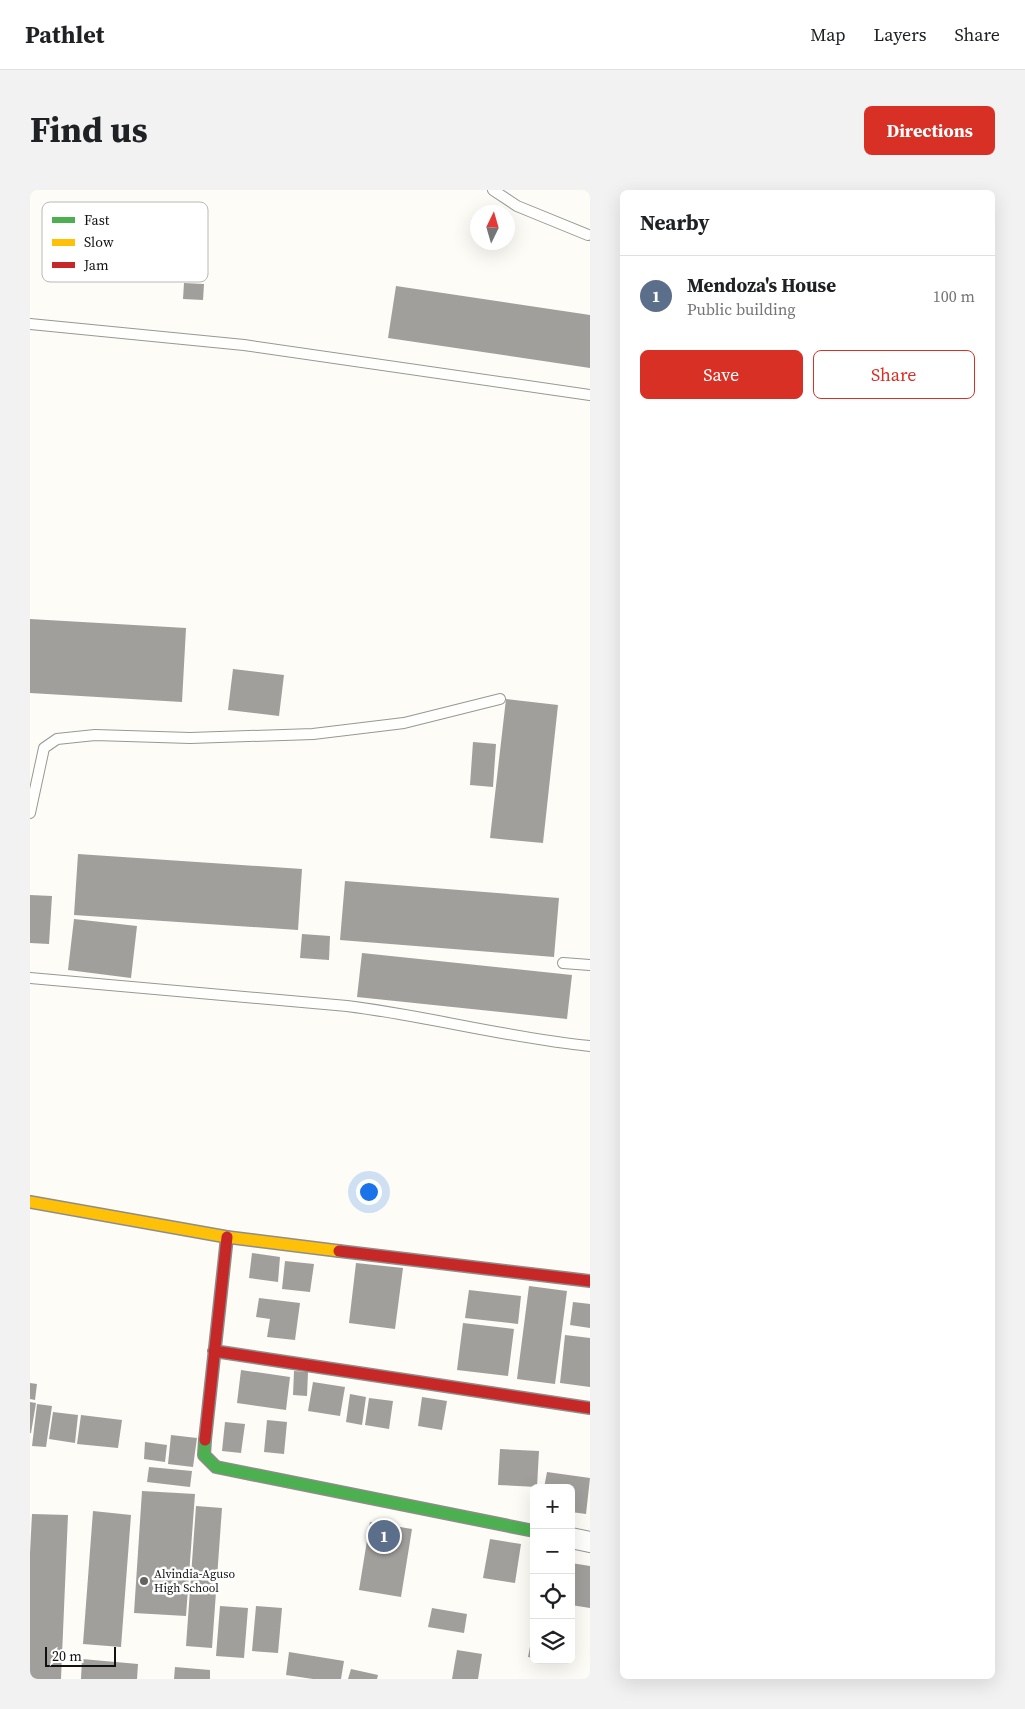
<!DOCTYPE html>
<html lang="en">
<head>
<meta charset="utf-8">
<style>
  :root { --surface:#fff; --page:#f2f2f2; --text:#202124; --muted:#757577; --line:#e0e0e0; --accent:#d93025 }
  body { margin:0; font-family:"Source Serif 4",serif; background:var(--page); color:var(--text) }
  .controls { position:absolute; right:15px; bottom:15px; display:grid; overflow:hidden; border-radius:8px; box-shadow:0 5px 20px #0002 }
  .controls button { width:45px; height:45px; display:grid; place-items:center; padding:0; border:0; border-bottom:1px solid var(--line); background:var(--surface); color:var(--text); font:25px sans-serif }
  .compass { position:absolute; left:440px; top:15px; width:45px; height:45px; border-radius:50%; background:var(--surface); box-shadow:0 5px 20px #0002; rotate:5deg }
  .scale { position:absolute; left:15px; bottom:12px; width:71px; box-sizing:border-box; padding-left:5px; border:2px solid #111; border-top:0; font-size:14px; line-height:18px; white-space:nowrap; color:#111; -webkit-text-stroke:4px #fff; paint-order:stroke }
  .you { position:absolute; left:338px; top:1001px; width:18px; height:18px; margin:-12px; border:4px solid #fff; border-radius:50%; background:#1a73e8; box-shadow:0 0 0 8px #1a73e833 }
  .badge { display:grid; place-items:center; width:32px; height:32px; border-radius:50%; background:var(--accent); color:#fff; font-size:16px; font-weight:700 }
  .pin { position:absolute; translate:-50% -50%; border:2px solid #fff; box-shadow:0 1px 5px #0006 }
  .list { margin:0; padding:0; list-style:none }
  h2 { display:flex; justify-content:space-between; align-items:center; height:65px; margin:0; padding:0 20px; font-size:21px }
  h2 small { font-size:16px; font-weight:400; color:var(--muted) }
  .list li { display:grid; grid-template-columns:32px 1fr auto; gap:15px; align-items:center; box-sizing:border-box; height:80px; padding:0 20px; border-top:1px solid var(--line) }
  .list b { display:block; font-size:19px; white-space:nowrap }
  .list p { margin:0; font-size:16px; white-space:nowrap; color:var(--muted) }
  .list em { font-size:16px; font-style:normal; color:var(--muted) }
  .actions { display:flex; gap:10px; padding:15px 20px }
  .actions a { flex:1; padding:11px 0; border:1px solid var(--accent); border-radius:8px; text-align:center; font-size:18px; color:var(--accent) }
  .actions .main { background:var(--accent); color:#fff }
  .icon { flex:none; width:28px; height:28px; fill:none; stroke:currentColor; stroke-width:2; stroke-linecap:round; stroke-linejoin:round }
  .map { position:relative; flex:none; width:560px; height:1489px; overflow:hidden; border-radius:8px }
  header { display:flex; align-items:center; gap:30px; box-sizing:border-box; height:70px; padding:0 25px; background:var(--surface); border-bottom:1px solid var(--line) }
  header strong { font-size:24px }
  nav { display:flex; gap:28px; margin-inline-start:auto; font-size:18px }
  .intro { display:flex; align-items:center; justify-content:space-between; box-sizing:border-box; height:120px; padding:0 30px }
  h1 { margin:0; font-size:35px }
  .button { padding:12px 22px; border-radius:8px; background:var(--accent); color:#fff; font-size:18px; font-weight:700 }
  main { display:flex; gap:30px; padding:0 30px }
  aside { flex:1; background:var(--surface); border-radius:8px; box-shadow:0 5px 20px #0002 }
  .map>svg:first-child { display:block }
  .building { fill:#a19f9c }
  .lines { fill:none; stroke-linecap:round; stroke-linejoin:round }
  .lane-casing { stroke:#979795; stroke-width:12 }
  .street-casing { stroke:#979795; stroke-width:22 }
  .fast-casing { stroke:#8e8d8b; stroke-width:14 }
  .slow-casing { stroke:#8e8d8b; stroke-width:14 }
  .jam-casing { stroke:#8e8d8b; stroke-width:14 }
  .lane { stroke:#fffffe; stroke-width:10 }
  .street { stroke:#fffffe; stroke-width:20 }
  .fast { stroke:#4caf50; stroke-width:11 }
  .slow { stroke:#ffc107; stroke-width:11 }
  .jam { stroke:#c62828; stroke-width:11 }
  .poi-dot { fill:#646362; stroke:#fff; stroke-width:2 }
  .labels { text-anchor:middle; stroke-width:5; stroke-linejoin:round; paint-order:stroke }
  .poi-label { font-size:12px; fill:#111; stroke:#fff; text-anchor:start }
  .key { fill:#fff; stroke:#b8b8b8; stroke-width:1 }
  .key-label { font-size:14px; fill:#111 }
</style>
</head>
<body>
<header>
<strong>Pathlet</strong>
<nav><a>Map</a><a>Layers</a><a>Share</a></nav>
</header>
<div class="intro"><h1>Find us</h1><a class="button">Directions</a></div>
<main>
<div class="map">
<svg width="560" height="1489" viewBox="0 0 560 1489">
  <rect width="100%" height="100%" fill="#fdfcf7"/>
  <!-- building -->
  <path class="building" d="M92 12 134 16 129 70 86 66Z
    M154 93 174 94 173 110 153 109Z
    M366 96 560 125V178L358 148Z
    M0 429 156 438 152 512 0 503Z
    M203 479 254 485 249 526 198 520Z
    M476 509 528 515 513 653 460 648Z
    M443 552 466 554 463 597 440 595Z
    M48 664 272 679 268 740 44 725Z
    M315 691 529 708 524 767 310 750Z
    M0 705 22 706 19 754 0 753Z
    M44 729 107 736 101 788 38 780Z
    M272 744 300 746 299 770 270 768Z
    M332 763 542 785 537 829 327 807Z
    M222 1063 250 1067 248 1092 219 1088Z
    M255 1071 284 1074 280 1102 252 1099Z
    M326 1073 373 1078 365 1139 319 1133Z
    M499 1096 537 1101 525 1194 487 1189Z
    M439 1100 491 1106 488 1134 435 1128Z
    M229 1108 270 1113 265 1150 237 1147 240 1129 226 1127Z
    M543 1112 560 1114V1138L540 1135Z
    M433 1133 484 1139 478 1186 427 1180Z
    M535 1145 560 1148V1197L530 1193Z
    M211 1180 260 1187 256 1220 207 1213Z
    M264 1181 278 1182 277 1206 263 1205Z
    M283 1192 315 1197 310 1226 278 1221Z
    M0 1193 7 1194 5 1210 0 1209Z
    M320 1204 336 1207 332 1235 316 1232Z
    M392 1207 417 1211 412 1240 388 1236Z
    M339 1208 363 1211 359 1239 335 1235Z
    M0 1212 6 1213 1 1243H0Z
    M7 1214 22 1216 16 1257 2 1256Z
    M23 1222 48 1225 45 1253 19 1249Z
    M51 1225 92 1230 88 1258 47 1254Z
    M237 1230 257 1232 254 1264 234 1262Z
    M195 1232 215 1234 211 1263 192 1261Z
    M141 1245 167 1248 163 1277 138 1274Z
    M115 1252 137 1255 135 1272 114 1269Z
    M470 1259 509 1261 507 1297 468 1295Z
    M119 1277 162 1281 160 1297 117 1292Z
    M517 1282 560 1288 556 1324 541 1322V1298H514Z
    M112 1301 165 1304 156 1426 104 1423Z
    M166 1316 192 1318 182 1458 156 1456Z
    M63 1321 101 1325 91 1457 53 1454Z
    M2 1324 38 1325 31 1489H0V1363Z
    M340 1332 382 1339 371 1407 329 1400Z
    M460 1349 491 1354 485 1393 453 1388Z
    M541 1373 560 1376V1418L541 1415Z
    M190 1416 218 1418 214 1468 186 1466Z
    M226 1416 252 1418 248 1463 222 1461Z
    M402 1418 437 1424 434 1443 398 1437Z
    M503 1441H504V1468L498 1467Z
    M427 1460 452 1464 448 1489H422Z
    M259 1462 314 1471 311 1489H283L256 1485Z
    M52 1469 108 1474 107 1489H51Z
    M145 1477 180 1480V1489H144Z
    M321 1479 348 1485 347 1489H318Z"/>
  <g class="lines">
    <defs>
      <path id="lane" d="M463 0 487 16 558 45
        M0 134 214 155 560 205
        M0 623 14 558 27 549 65 545 160 548 283 544 374 533 470 509
        M533 773 560 775
        M0 788 317 816C398 826 478 848 560 856"/>
      <path id="street" d="M541 1348 560 1352"/>
      <path id="fast" d="M175 1250 174 1265 186 1277 504 1341"/>
      <path id="slow" d="M0 1012 197 1047 309 1061"/>
      <path id="jam" d="M309 1061 560 1091
        M184 1161 560 1218
        M175 1250 197 1047"/>
    </defs>
    <!-- lane casing -->
    <use href="#lane" class="lane-casing"/>
    <!-- street casing -->
    <use href="#street" class="street-casing"/>
    <!-- fast casing -->
    <use href="#fast" class="fast-casing"/>
    <!-- slow casing -->
    <use href="#slow" class="slow-casing"/>
    <!-- jam casing -->
    <use href="#jam" class="jam-casing"/>
    <!-- lane -->
    <use href="#lane" class="lane"/>
    <!-- street -->
    <use href="#street" class="street"/>
    <!-- fast -->
    <use href="#fast" class="fast"/>
    <!-- slow -->
    <use href="#slow" class="slow"/>
    <!-- jam -->
    <use href="#jam" class="jam"/>
  </g>
  <!-- markers -->
  <circle class="poi-dot" cx="114" cy="1391" r="5"/>
  <g class="labels">
    <!-- poi labels -->
    <g class="poi-label">
      <text x="124" y="1388">Alvindia-Aguso<tspan x="124" dy="14">High School</tspan></text>
    </g>
  </g>
  <!-- legend -->
  <rect x="12" y="12" width="166" height="80" rx="8" class="key"/>
  <rect x="22" y="27" width="23" height="6" fill="#4caf50"/>
  <rect x="22" y="49" width="23" height="7" fill="#ffc107"/>
  <rect x="22" y="72" width="23" height="6" fill="#c62828"/>
  <g class="key-label">
    <text x="54" y="35">Fast</text>
    <text x="54" y="57">Slow</text>
    <text x="54" y="80">Jam</text>
  </g>
</svg>
<div class="controls">
<button>+</button>
<button>−</button>
<button><svg class="icon" aria-label="locate" viewBox="0 0 24 24"><circle cx="12" cy="12" r="6"/><path d="M12 2v4M12 18v4M2 12h4M18 12h4"/></svg></button>
<button><svg class="icon" aria-label="layers" viewBox="0 0 24 24"><path d="M12 4l9 5-9 5-9-5zM3 14l9 5 9-5"/></svg></button>
</div>
<svg class="compass" viewBox="-18 -18 36 36"><path d="M0-13l5 13h-10z" fill="#e53935"/><path d="M0 13l5-13h-10z" fill="#757577"/></svg>
<div class="scale">20 m</div>
<div class="you"></div>
<div class="pin badge" style="left:354px;top:1346px;background:#5c6f8a">1</div>
</div>
<aside>
<h2>Nearby<small></small></h2>
<ul class="list">
<li><span class="badge" style="background:#5c6f8a">1</span><div><b>Mendoza's House</b><p>Public building</p></div><em>100 m</em></li>
</ul>
<div class="actions"><a class="main">Save</a><a>Share</a></div>
</aside>
</main>
</body>
</html>
